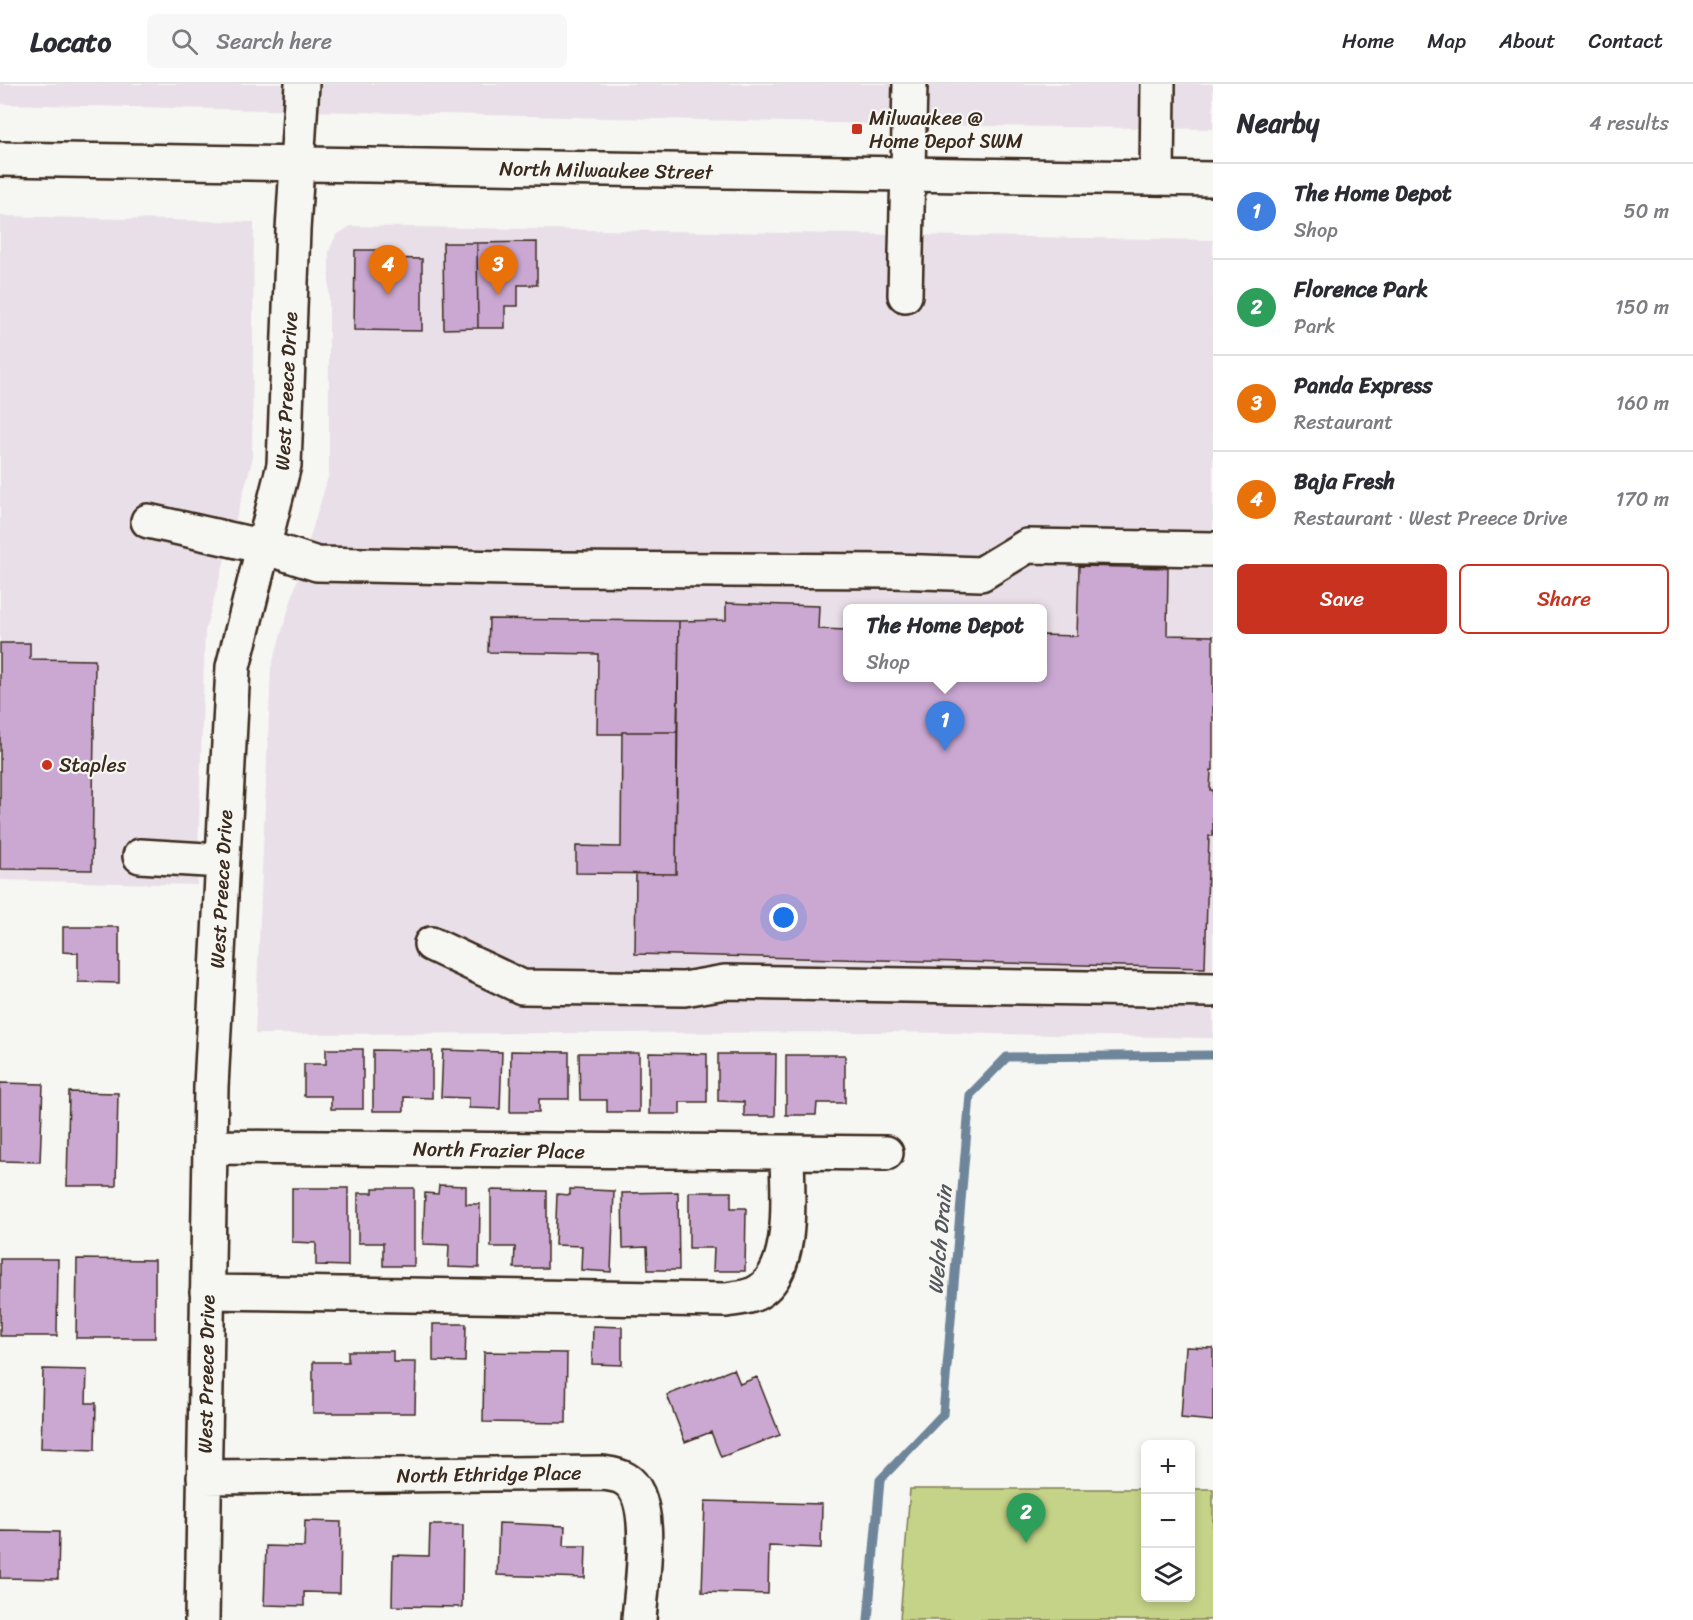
<!DOCTYPE html>
<html lang="en">
<head>
<meta charset="utf-8">
<style>
  :root { --surface:#fff; --page:#f7f7f7; --text:#2b2b33; --muted:#7c7c81; --line:#e1e1e2; --accent:#c8321e }
  body { margin:0; font-family:Sriracha,sans-serif; background:var(--page); color:var(--text) }
  .controls { position:absolute; right:18px; bottom:18px; display:grid; overflow:hidden; border-radius:9px; box-shadow:0 3px 9px #0003 }
  .controls button { width:54px; height:54px; display:grid; place-items:center; padding:0; border:0; border-bottom:2px solid var(--line); background:var(--surface); color:var(--text); font:30px sans-serif }
  .you { position:absolute; left:784px; top:834px; width:21px; height:21px; margin:-15px; border:4px solid #fff; border-radius:50%; background:#1a73e8; box-shadow:0 0 0 9px #1a73e833 }
  .badge { display:grid; place-items:center; width:39px; height:39px; border-radius:50%; background:var(--accent); color:#fff; font-size:20px; font-weight:700 }
  .pin { position:absolute; translate:-50% -50px; filter:drop-shadow(0 2px 3px #0008) }
  .pin::after { content:''; position:absolute; top:32px; width:21px; height:18px; background:inherit; clip-path:polygon(0 0,100% 0,50% 100%) }
  .popup { position:absolute; left:843px; top:520px; width:204px; height:78px; box-sizing:border-box; display:grid; place-content:center; border-radius:9px; background:var(--surface); filter:drop-shadow(0 2px 4px #0005); font-size:20px; white-space:nowrap; color:var(--muted) }
  .popup b { font-size:22px; color:var(--text) }
  .popup::after { content:''; position:absolute; left:50%; top:100%; margin-left:-12px; border:12px solid transparent; border-top-color:var(--surface) }
  .list { margin:0; padding:0; list-style:none }
  h2 { display:flex; justify-content:space-between; align-items:center; height:78px; margin:0; padding:0 24px; font-size:26px }
  h2 small { font-size:20px; font-weight:400; color:var(--muted) }
  .list li { display:grid; grid-template-columns:39px 1fr auto; gap:18px; align-items:center; box-sizing:border-box; height:96px; padding:0 24px; border-top:2px solid var(--line) }
  .list b { display:block; font-size:22px; white-space:nowrap }
  .list p { margin:0; font-size:20px; white-space:nowrap; color:var(--muted) }
  .list em { font-size:20px; font-style:normal; color:var(--muted) }
  .actions { display:flex; gap:12px; padding:18px 24px }
  .actions a { flex:1; padding:14px 0; border:2px solid var(--accent); border-radius:9px; text-align:center; font-size:21px; color:var(--accent) }
  .actions .main { background:var(--accent); color:#fff }
  .icon { flex:none; width:33px; height:33px; fill:none; stroke:currentColor; stroke-width:2; stroke-linecap:round; stroke-linejoin:round }
  .map { position:relative; flex:none; width:1213px; height:1536px; overflow:hidden }
  header { display:flex; align-items:center; gap:36px; box-sizing:border-box; height:84px; padding:0 30px; background:var(--surface); border-bottom:2px solid var(--line) }
  header strong { font-size:28px }
  nav { display:flex; gap:33px; margin-inline-start:auto; font-size:21px }
  .search { width:420px; height:54px; background:var(--page); display:flex; align-items:center; gap:15px; box-sizing:border-box; padding:0 21px; border-radius:9px; color:var(--muted); font-size:22px }
  main { display:flex }
  aside { flex:1; background:var(--surface) }
  .map>svg:first-child { display:block }
  .built { fill:#e9dfe8; fill-rule:evenodd }
  .green { fill:#c4d387; stroke:#807e52; stroke-width:1.5 }
  .lines { fill:none; stroke-linecap:round; stroke-linejoin:round }
  .stream { stroke:#6e859a; stroke-width:9 }
  .building { fill:#caa8d2; stroke:#3b2a1e; stroke-width:1.5 }
  .minor-casing { stroke:#3b2a1e; stroke-width:38 }
  .major-casing { stroke:#3b2a1e; stroke-width:38 }
  .minor { stroke:#f6f6f2; stroke-width:33 }
  .major { stroke:#f6f6f2; stroke-width:33 }
  .poi-dot { fill:#c8321e; stroke:#f6f6f2; stroke-width:2 }
  .labels { text-anchor:middle; stroke-width:4.5; stroke-linejoin:round; paint-order:stroke }
  .poi-label { font-size:20px; fill:#3b2a1e; stroke:#f6f6f2; text-anchor:start }
  .street-label { font-size:20px; fill:#3b2a1e; stroke:#f6f6f2 }
  .water-label { font-size:21px; font-style:italic; fill:#54575c; stroke:#f6f6f2 }
</style>
</head>
<body>
<header>
<strong>Locato</strong>
<div class="search"><svg class="icon" aria-label="search" viewBox="0 0 24 24"><circle cx="10" cy="10" r="6"/><path d="M15 15l6 6"/></svg>Search here</div>
<nav><a>Home</a><a>Map</a><a>About</a><a>Contact</a></nav>
</header>
<main>
<div class="map">
<svg width="1213" height="1536" viewBox="0 0 1213 1536">
  <rect width="100%" height="100%" fill="#f6f6f2"/>
  <filter id="ink" filterUnits="userSpaceOnUse"><feTurbulence type="fractalNoise" baseFrequency=".0167" numOctaves="2"/><feDisplacementMap in="SourceGraphic" scale="12" xChannelSelector="R" yChannelSelector="G"/><feConvolveMatrix kernelMatrix="1 2 1 2 8 2 1 2 1" color-interpolation-filters="sRGB"/></filter>
  <g filter="url(#ink)">
    <!-- built -->
    <path class="built" d="M0 0H1213V45L923 41 0 20Z
      M0 132 254 138 252 377 205 547 197 801 0 796Z
      M351 142 1213 156V954L897 948 255 950 271 584 329 390V167L336 151ZM848 524H1042V594H848Z"/>
    <!-- green -->
    <path class="green" d="M910 1405H1145L1146 1514H1190L1191 1405H1213V1536H900Z"/>
    <g class="lines">
      <!-- stream -->
      <path class="stream" d="M868 1536 880 1396 943 1330 970 1011 1007 973 1213 971"/>
    </g>
    <!-- building -->
    <path class="building" d="M537 158V201H518V222H505V244H478L477 159Z
      M443 159H477L478 244 444 245Z
      M355 166H385V174L422 175V247L354 246Z
      M1079 482 1168 484 1167 551 1213 552V686H1211L1210 706H1213V752H1209L1205 884 635 870 636 790H676L679 537 726 536V519L819 522 818 545 848 546V594H1042V551L1077 552Z
      M489 535 679 537 677 648H622V650H597L598 570 488 568Z
      M0 559H30V575L95 576 92 786 0 785Z
      M622 648H677L676 790 576 789V762L621 763Z
      M63 843H119V899L78 898V869L63 868Z
      M326 965H363V1025H331V1012H304V980H326Z
      M373 966 432 967V1014L404 1013V1027H373Z
      M443 966 502 968 500 1025 469 1024V1014L441 1013Z
      M511 967 569 968V1015H539V1028H510Z
      M579 969H639V1028H607V1016H580Z
      M649 969 707 970V1018H680V1030H649Z
      M718 970H776L775 1032H744V1018L718 1017Z
      M786 971H845V1019H817L816 1031H786Z
      M0 999 43 1000 40 1078 0 1077Z
      M69 1008 118 1009 116 1102H67Z
      M439 1101 466 1102V1120H480L479 1184 448 1183 449 1161 423 1160 425 1109 438 1110Z
      M292 1104H348V1182L316 1181V1159L292 1158Z
      M373 1104H414V1182H383V1159H358V1109H373Z
      M570 1105 614 1107 611 1188 581 1186 582 1162 555 1161 557 1110 570 1111Z
      M491 1106 547 1107V1184H514L515 1163H491Z
      M678 1108 679 1186H648L647 1163 623 1164 622 1109Z
      M689 1108H731V1124H746L745 1187H713L714 1164H689Z
      M0 1175H58L57 1252H0Z
      M77 1175 155 1176V1254H76Z
      M433 1240H466L465 1278 433 1277Z
      M593 1242 622 1243V1281L592 1280Z
      M1186 1263 1213 1264V1337L1181 1334Z
      M348 1267H393V1278H416L415 1329H313V1278H348Z
      M484 1268 567 1269 566 1339 483 1338Z
      M43 1285 87 1286 86 1319H96L95 1366 41 1364Z
      M734 1285 740 1300 757 1293 780 1351 721 1373 711 1348 685 1358 667 1311Z
      M705 1417 822 1420 821 1464 769 1462 768 1510 702 1508Z
      M305 1437 341 1438 340 1509 304 1508V1522L264 1521 266 1462 304 1463Z
      M499 1439 565 1442 564 1462H586L585 1494 497 1491Z
      M430 1441H463L462 1523 392 1522 393 1471 429 1472Z
      M0 1447 59 1448 58 1495 0 1494Z"/>
    <g class="lines">
      <defs>
        <path id="minor" d="M1157 94 1158 0
          M905 211 910 0
          M148 437 264 463 317 480 554 485 894 487 981 490 1027 462 1213 465
          M140 772 222 777
          M431 860 522 903 684 905 725 898 1213 906
          M210 1063 886 1069
          M207 1208 726 1216C738 1214 751 1214 761 1206 796 1181 787 1106 787 1069
          M204 1393 603 1389C610 1390 619 1391 625 1395 657 1413 641 1503 639 1536
          M202 1536 211 1003 233 583 284 381 293 146 302 0"/>
        <path id="major" d="M0 75 1213 95"/>
      </defs>
      <!-- minor casing -->
      <use href="#minor" class="minor-casing"/>
      <!-- major casing -->
      <use href="#major" class="major-casing"/>
      <!-- minor -->
      <use href="#minor" class="minor"/>
      <!-- major -->
      <use href="#major" class="major"/>
    </g>
  </g>
  <!-- markers -->
  <g class="poi-dot">
    <rect x="851" y="39" width="12" height="12" rx="3"/>
    <circle cx="47" cy="681" r="6"/>
  </g>
  <g class="labels">
    <!-- poi labels -->
    <g class="poi-label">
      <text x="869" y="41">Milwaukee @<tspan x="869" dy="23">Home Depot SWM</tspan></text>
      <text x="59" y="688">Staples</text>
    </g>
    <!-- street labels -->
    <g class="street-label">
      <text transform="translate(606 86) rotate(1)" y="7">North Milwaukee Street</text>
      <text transform="translate(286 307) rotate(-87)" y="7">West Preece Drive</text>
      <text transform="translate(221 805) rotate(-87)" y="7">West Preece Drive</text>
      <text transform="translate(499 1066) rotate(1)" y="7">North Frazier Place</text>
      <text transform="translate(206 1290) rotate(-89)" y="7">West Preece Drive</text>
      <text transform="translate(489 1390) rotate(-1)" y="7">North Ethridge Place</text>
    </g>
    <!-- water labels -->
    <g class="water-label">
      <text transform="translate(940 1156) rotate(-85)" y="7">Welch Drain</text>
    </g>
  </g>
</svg>
<div class="controls">
<button>+</button>
<button>−</button>
<button><svg class="icon" aria-label="layers" viewBox="0 0 24 24"><path d="M12 4l9 5-9 5-9-5zM3 14l9 5 9-5"/></svg></button>
</div>
<div class="you"></div>
<div class="pin badge" style="left:945px;top:667px;background:#3f7fe0">1</div>
<div class="popup"><b>The Home Depot</b>Shop</div>
<div class="pin badge" style="left:1026px;top:1459px;background:#2e9e5b">2</div>
<div class="pin badge" style="left:498px;top:211px;background:#e8710a">3</div>
<div class="pin badge" style="left:388px;top:211px;background:#e8710a">4</div>
</div>
<aside>
<h2>Nearby<small>4 results</small></h2>
<ul class="list">
<li><span class="badge" style="background:#3f7fe0">1</span><div><b>The Home Depot</b><p>Shop</p></div><em>50 m</em></li>
<li><span class="badge" style="background:#2e9e5b">2</span><div><b>Florence Park</b><p>Park</p></div><em>150 m</em></li>
<li><span class="badge" style="background:#e8710a">3</span><div><b>Panda Express</b><p>Restaurant</p></div><em>160 m</em></li>
<li><span class="badge" style="background:#e8710a">4</span><div><b>Baja Fresh</b><p>Restaurant · West Preece Drive</p></div><em>170 m</em></li>
</ul>
<div class="actions"><a class="main">Save</a><a>Share</a></div>
</aside>
</main>
</body>
</html>
